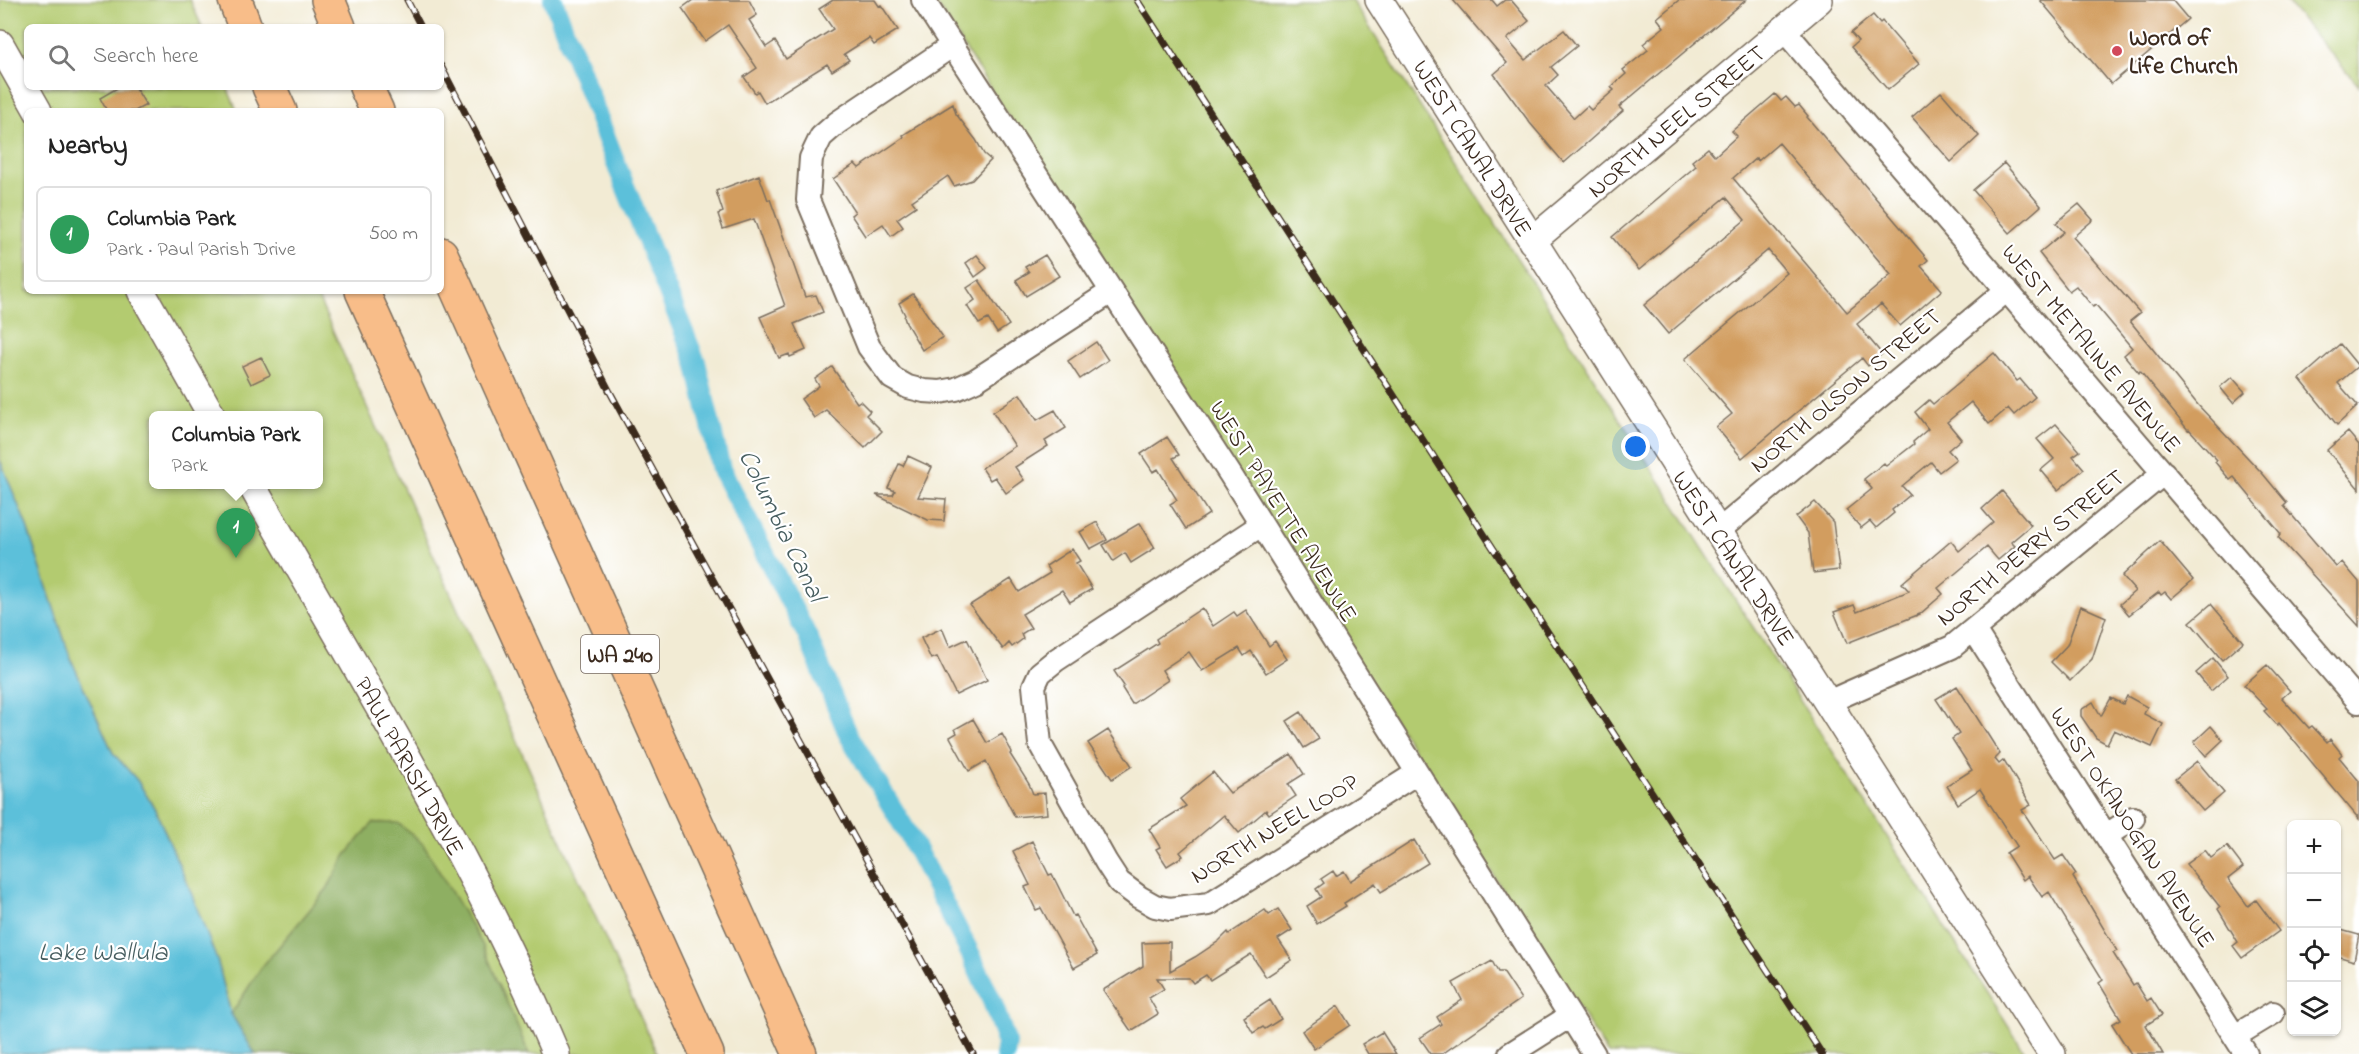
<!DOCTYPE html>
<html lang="en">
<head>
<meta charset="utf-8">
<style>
  :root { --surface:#fff; --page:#f6f6f6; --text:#222; --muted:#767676; --line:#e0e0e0; --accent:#d1495b }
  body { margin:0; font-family:"Indie Flower",sans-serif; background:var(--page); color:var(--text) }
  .controls { position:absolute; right:18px; bottom:18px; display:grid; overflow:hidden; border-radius:9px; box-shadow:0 2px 4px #0004 }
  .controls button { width:54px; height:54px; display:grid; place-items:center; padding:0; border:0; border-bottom:2px solid var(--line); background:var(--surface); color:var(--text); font:30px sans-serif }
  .you { position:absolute; left:1636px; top:447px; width:21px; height:21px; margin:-15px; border:4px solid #fff; border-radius:50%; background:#1a73e8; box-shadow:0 0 0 9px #1a73e833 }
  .badge { display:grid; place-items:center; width:39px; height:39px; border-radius:50%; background:var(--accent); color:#fff; font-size:20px; font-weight:700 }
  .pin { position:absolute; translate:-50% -50px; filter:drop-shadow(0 2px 3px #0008) }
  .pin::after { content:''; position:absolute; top:32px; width:21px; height:18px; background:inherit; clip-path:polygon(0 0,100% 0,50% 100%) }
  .popup { position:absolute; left:149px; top:411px; width:174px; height:78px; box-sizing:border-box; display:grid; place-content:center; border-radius:9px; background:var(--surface); filter:drop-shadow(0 2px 4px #0005); font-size:20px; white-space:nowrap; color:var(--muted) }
  .popup b { font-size:22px; color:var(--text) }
  .popup::after { content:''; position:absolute; left:50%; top:100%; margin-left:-12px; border:12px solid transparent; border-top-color:var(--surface) }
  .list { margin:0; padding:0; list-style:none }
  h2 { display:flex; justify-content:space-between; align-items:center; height:78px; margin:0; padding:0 24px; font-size:26px }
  h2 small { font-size:20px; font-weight:400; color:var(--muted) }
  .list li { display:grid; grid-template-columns:39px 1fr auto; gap:18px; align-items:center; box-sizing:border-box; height:96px; margin:0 12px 12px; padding:0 12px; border:2px solid var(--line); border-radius:9px }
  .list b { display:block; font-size:22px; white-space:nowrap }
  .list p { margin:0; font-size:20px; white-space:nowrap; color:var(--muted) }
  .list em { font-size:20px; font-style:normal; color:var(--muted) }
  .icon { flex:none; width:33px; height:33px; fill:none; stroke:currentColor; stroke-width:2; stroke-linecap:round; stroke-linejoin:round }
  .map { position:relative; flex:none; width:2359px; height:1054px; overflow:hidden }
  .search { position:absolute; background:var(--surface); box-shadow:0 2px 4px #0004; left:24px; top:24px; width:420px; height:66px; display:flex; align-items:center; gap:15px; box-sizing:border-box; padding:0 21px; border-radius:9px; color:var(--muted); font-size:22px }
  .panel { position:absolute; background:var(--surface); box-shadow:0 2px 4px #0004; left:24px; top:108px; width:420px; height:186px; border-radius:9px }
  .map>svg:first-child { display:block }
  .green { fill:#b3cb70; stroke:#777a47; stroke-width:1.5; fill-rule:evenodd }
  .forest { fill:#8eaf62; stroke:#646c40; stroke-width:1.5 }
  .water { fill:#5cc0da; stroke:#4c757c; stroke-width:1.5 }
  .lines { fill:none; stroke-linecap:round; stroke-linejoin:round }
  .canal { stroke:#5cc0da; stroke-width:20 }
  .building { fill:#d29d5e; fill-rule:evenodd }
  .minor-casing { stroke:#7b6e5e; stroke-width:26 }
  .tertiary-casing { stroke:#7b6e5e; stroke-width:30 }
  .motorway-casing { stroke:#7b6e5e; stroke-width:36 }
  .minor { stroke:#fff; stroke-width:22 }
  .tertiary { stroke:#fff; stroke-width:27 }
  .motorway { stroke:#f8bd89; stroke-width:33 }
  .rail-casing { stroke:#3b2a1e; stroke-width:7 }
  .rail { stroke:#fff; stroke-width:4.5; stroke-dasharray:14; stroke-linecap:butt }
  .poi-dot { fill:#d1495b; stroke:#fff; stroke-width:2 }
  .labels { text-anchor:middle; stroke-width:4.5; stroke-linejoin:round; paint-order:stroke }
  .shield { fill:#fff; stroke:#766a62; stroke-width:1.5 }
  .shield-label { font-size:22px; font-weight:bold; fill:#3b2a1e }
  .poi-label { font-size:24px; font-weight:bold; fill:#3b2a1e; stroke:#fff; text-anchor:start }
  .street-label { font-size:24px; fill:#3b2a1e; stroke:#fff }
  .water-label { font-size:26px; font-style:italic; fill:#475e60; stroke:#fff }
</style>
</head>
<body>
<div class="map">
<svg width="2359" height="1054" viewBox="0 0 2359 1054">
  <rect width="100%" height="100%" fill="#fff"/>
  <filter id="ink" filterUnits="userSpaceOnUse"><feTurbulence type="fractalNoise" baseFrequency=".0167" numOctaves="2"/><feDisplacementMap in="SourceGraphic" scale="12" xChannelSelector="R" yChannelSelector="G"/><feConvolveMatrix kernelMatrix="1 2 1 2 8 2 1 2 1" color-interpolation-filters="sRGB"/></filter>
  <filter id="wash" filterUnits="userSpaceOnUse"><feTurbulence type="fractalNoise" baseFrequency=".008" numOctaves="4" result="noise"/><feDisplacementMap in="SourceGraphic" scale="24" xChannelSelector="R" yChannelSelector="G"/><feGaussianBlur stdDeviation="1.35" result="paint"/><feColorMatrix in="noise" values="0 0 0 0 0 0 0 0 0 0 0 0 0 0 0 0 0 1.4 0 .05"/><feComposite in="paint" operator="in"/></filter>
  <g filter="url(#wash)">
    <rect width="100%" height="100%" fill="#f2ebd4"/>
    <!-- green -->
    <path class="green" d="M0 0H190L202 27H27V87H227L237 111H27V291H315L657 1054H255L231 1014 218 963 190 890 155 809 137 780 113 753 70 657 26 524 0 460ZM154 416H318V484H154Z
      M934 0H1352L2026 1054H1608Z
      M2285 0H2359V86Z"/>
    <!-- forest -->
    <path class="forest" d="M373 823H398L423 844 482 944 529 1054H255L231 1014 261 968 327 889 346 855Z"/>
    <!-- water -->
    <path class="water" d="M0 460 26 524 70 657 113 753 137 780 155 809 190 890 218 963 231 1014 255 1054H0Z"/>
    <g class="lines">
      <!-- canal -->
      <path class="canal" d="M553 0 619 171 696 362 721 469 807 635 848 734 910 837 970 953 992 1001 1007 1044 1005 1054"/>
    </g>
    <g id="blocks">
      <!-- building -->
      <path class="building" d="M693 0H749L757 15 749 20 766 47 775 41 786 59 833 29 819 9 833 0H875L879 6 881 5 898 30 874 45 869 38 844 54 849 60 832 71 827 64 765 103 758 91 755 93 744 77 757 68 728 25 705 41 682 8Z
        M1453 0H1492L1497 6 1505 0H1511L1529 21 1507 39 1525 60 1564 30 1577 46 1551 67 1558 75 1546 86 1574 118 1587 106 1591 110 1614 90 1611 87 1626 74 1623 70 1648 50 1643 44 1664 27 1657 18 1679 0H1746L1619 107 1623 111 1564 163 1530 123 1494 74 1507 63Z
        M2040 0H2172L2188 19 2111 84Z
        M1873 15 1880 23 1882 21 1919 64 1888 90 1851 47 1858 41 1851 33Z
        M119 87H135L146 105 135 111H107L100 98Z
        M1941 92 1979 136 1951 162 1912 117Z
        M1775 94 1781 101 1786 97 1795 107 1799 105 1808 116 1807 117 1928 260 1921 266 1942 290 1900 326 1881 304 1857 324 1882 354 1868 366 1862 358 1742 458 1716 427 1732 414 1685 359 1787 273 1768 250 1668 334 1644 305 1745 220 1726 197 1639 270 1612 237 1696 166 1692 161 1708 148 1715 156 1737 136 1732 131ZM1779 143 1891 275 1847 312 1733 178 1756 158 1758 161Z
        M953 104 956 114 976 140 984 154 991 160 972 180 954 186 948 176 912 201 916 206 897 219 903 227 891 236 883 224 865 236 851 215 855 212 833 179 855 164 859 168 904 137 903 135Z
        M2004 163 2041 206 2010 233 1973 190Z
        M759 175 768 200 770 199 805 297 816 295 823 312 794 324 806 350 790 357 789 354 779 358 760 317 785 306 754 219 723 229 718 214 723 212 716 191Z
        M2079 204 2093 220 2073 237 2140 313 2130 321 2198 405 2263 474 2287 503 2284 506 2336 567 2342 562 2359 582V626L2278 537 2281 534 2234 477 2230 480 2215 462 2217 460 2189 429 2188 430 2140 371 2139 373 2124 355 2132 348 2096 305 2093 307 2076 286 2069 291 2039 253 2064 232 2056 223Z
        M977 255 987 268 975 277 966 263Z
        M1045 255 1059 276 1026 296 1016 280 1029 272 1025 267Z
        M979 280 1009 325 997 333 988 319 979 324 967 306 975 300 967 288Z
        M913 294 943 337 922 350 906 323 904 317 905 315 899 303Z
        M1096 342 1108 360 1080 379 1068 361Z
        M2340 344 2358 366 2338 383 2358 406 2337 425 2300 379Z
        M1994 353 2017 381 2020 379 2035 397 2014 415 2008 408 1989 424 1971 402 1947 422 1961 439 1948 450 1956 459 1939 472 1931 462 1902 486 1910 495 1892 510 1894 513 1876 528 1870 521 1861 528 1846 510 1872 489 1864 479 1884 463 1886 466 1914 444 1913 442 1928 429 1915 412 1929 400 1933 404Z
        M261 357 270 375 251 384 242 366Z
        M832 367 857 403 860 401 870 411 866 415 882 431 865 448 826 410 814 418 801 399 819 386 815 379Z
        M2232 377 2245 392 2233 403 2220 387Z
        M1020 394 1037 420 1055 410 1066 428 1045 441 1048 446 1015 467 1024 480 1006 493 995 477 990 480 982 468 1015 446 993 412Z
        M2056 424 2080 451 2073 456 2084 469 2058 490 2041 470 2054 459 2037 439Z
        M2348 432 2359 445V489L2327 450Z
        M1167 437 1179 455 1173 458 1209 514 1186 529 1170 504 1177 500 1158 469 1153 472 1141 454Z
        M908 456 932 467 918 497 946 499 944 521 928 520 876 495H893L895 491 888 488 899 464 903 466Z
        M2002 491 2031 525 2011 542 2015 546 1998 560 1987 547 1938 588 1943 594 1920 614 1847 643 1834 612 1854 605 1857 612 1909 591 1902 583 1951 541 1959 551 1993 522 1982 509Z
        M1815 502 1833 522 1839 570 1813 573 1808 533 1796 517Z
        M1097 522 1107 540 1090 549 1080 532Z
        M1140 523 1155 548 1131 563 1125 553 1113 561 1103 545Z
        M2160 541 2193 580 2171 599 2165 592 2161 595 2159 592 2129 615 2120 604 2135 591 2122 576Z
        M1072 549 1080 561 1076 563 1092 589 1070 602 1062 590 1022 614 1031 628 1021 634 1023 639 1012 647 1009 643 1003 649 970 605 1011 579 1019 592 1050 573 1046 566Z
        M2211 604 2243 642 2222 660 2190 622Z
        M2081 606 2106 617 2092 659 2070 681 2051 662 2067 645Z
        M1202 608 1213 626 1234 612 1237 616 1246 610 1269 646 1275 641 1287 659 1266 673 1251 651 1244 656 1239 648 1202 671 1189 652 1162 670 1168 680 1132 704 1122 688 1124 686 1114 671 1158 643 1156 639Z
        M942 628 950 647 967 639 987 680 956 695 937 657 931 659 921 638Z
        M2213 658 2228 676 2211 691 2196 673Z
        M2267 665 2290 691 2282 698 2309 728 2312 726 2327 742 2330 739 2342 754 2339 757 2359 781V819L2279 723 2277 725 2264 711 2267 709 2244 685Z
        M1957 686 2000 754 1995 759 1999 764 2004 760 2031 805 2022 810 2055 860 2063 855 2076 874 2073 877 2117 951 2113 953 2133 985 2136 983 2147 1001 2151 998 2162 1015 2146 1025 2163 1054H2131L2112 1024 2121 1019 2099 983 2103 980 2049 892 2042 897 2028 876 2023 880 2006 853 2017 846 1980 789 1958 804 1947 786 1972 770 1952 739 1959 734 1936 699Z
        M2127 696 2147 707 2144 714 2163 724 2152 747 2114 730 2107 744 2096 738 2081 716V710L2093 702 2101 716 2111 698 2123 704Z
        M1301 712 1319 739 1304 748 1287 721Z
        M973 719 987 743 1002 734 1012 752 1010 754 1029 784 1033 794 1045 793 1047 814 1015 817 986 761 969 771 950 737 957 733 955 729Z
        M2211 726 2223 740 2206 756 2194 742Z
        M1108 730 1132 766 1112 779 1088 743Z
        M1291 754 1304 774 1288 784 1296 796 1269 814 1266 810 1239 833 1224 815 1180 852 1183 856 1167 866 1156 849 1160 847 1149 829 1186 806 1180 799 1213 772 1230 793Z
        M2197 761 2224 793 2203 811 2175 779Z
        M1414 840 1428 863 1381 892 1375 883 1344 903 1346 906 1317 924 1307 906 1321 897 1316 889 1324 883 1321 879 1333 871 1336 876 1344 871 1350 881Z
        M1032 841 1049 875 1052 874 1073 916 1075 915 1097 955 1074 968 1041 908 1036 910 1025 887 1030 885 1013 851Z
        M2227 846 2243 867 2228 879 2248 906 2256 900 2279 931 2242 958 2233 946 2238 942 2218 909 2220 907 2186 864 2205 850 2211 858Z
        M1278 909 1292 930 1278 939 1292 960 1266 977 1251 954 1210 980 1206 975 1193 983 1189 978H1157L1164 989 1149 998 1158 1014 1131 1031 1103 990 1143 966 1142 943 1170 942V971L1195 957 1219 941 1228 932 1229 934 1265 910 1269 915Z
        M2337 929 2359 935 2354 961 2337 956Z
        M1492 961 1498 972H1503L1521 999 1442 1054H1431L1420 1038 1441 1024 1437 1017 1462 1000 1453 983Z
        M1270 1000 1281 1019 1265 1029 1263 1027 1253 1033 1244 1017Z
        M1338 1006 1350 1025 1314 1049 1302 1031Z
        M1382 1032 1396 1054H1368L1362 1044Z"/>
    </g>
  </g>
  <g filter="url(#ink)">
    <use href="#blocks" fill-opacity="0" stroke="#7b6e5e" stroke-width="1.5"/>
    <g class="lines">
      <defs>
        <path id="minor" d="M923 0 1230 474 1594 1054
          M1784 30 2359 702
          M953 45 837 123 821 137 811 158 808 200 869 347 892 378 908 387 924 391 940 392 956 389 976 380 1111 292
          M1261 525 1056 660 1040 673 1034 686 1040 744 1106 862 1119 882 1139 897 1155 906 1170 909 1209 904 1417 773
          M1717 532 2007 290
          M1974 630 2246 1054
          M1828 702 1952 647 2164 473
          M2107 835 2133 818
          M2235 1036 2273 1013
          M1510 1054 1570 1016"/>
        <path id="tertiary" d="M1379 0 2052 1054
          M0 44 38 111
          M1532 241 1819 0
          M141 291 212 416
          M251 484C357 671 472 856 556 1054"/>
        <path id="motorway" d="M235 0 245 27
          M328 0 339 27
          M269 87 280 111
          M366 87 377 111
          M441 254 800 1054
          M362 291 707 1054"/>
      </defs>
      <!-- minor casing -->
      <use href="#minor" class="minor-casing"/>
      <!-- tertiary casing -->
      <use href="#tertiary" class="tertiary-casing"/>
      <!-- motorway casing -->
      <use href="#motorway" class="motorway-casing"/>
      <!-- minor -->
      <use href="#minor" class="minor"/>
      <!-- tertiary -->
      <use href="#tertiary" class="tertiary"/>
      <!-- motorway -->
      <use href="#motorway" class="motorway"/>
      <defs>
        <path id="rail" d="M407 0 421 27
          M1137 0 1822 1054
          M441 66 610 392 973 1054"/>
      </defs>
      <!-- rail casing -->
      <use href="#rail" class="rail-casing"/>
      <!-- rail -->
      <use href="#rail" class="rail"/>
    </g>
  </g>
  <!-- markers -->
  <circle class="poi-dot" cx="2117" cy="51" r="6"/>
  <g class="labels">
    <!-- shield labels -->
    <rect class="shield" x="581" y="635" width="78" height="38" rx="4.5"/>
    <g class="shield-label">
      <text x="620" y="662">WA 240</text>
    </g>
    <!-- poi labels -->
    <g class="poi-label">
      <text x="2129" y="45">Word of<tspan x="2129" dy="28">Life Church</tspan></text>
    </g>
    <!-- street labels -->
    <g class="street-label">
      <text transform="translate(1676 121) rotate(-40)" y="8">NORTH NEEL STREET</text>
      <text transform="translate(1473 148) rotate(58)" y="8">WEST CANAL DRIVE</text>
      <text transform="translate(2092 348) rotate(50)" y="8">WEST METALINE AVENUE</text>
      <text transform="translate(1845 390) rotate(-40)" y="8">NORTH OLSON STREET</text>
      <text transform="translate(1284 511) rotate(58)" y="8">WEST PAYETTE AVENUE</text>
      <text transform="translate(2030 547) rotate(-39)" y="8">NORTH PERRY STREET</text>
      <text transform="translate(1734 558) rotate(57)" y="8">WEST CANAL DRIVE</text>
      <text transform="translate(410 766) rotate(61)" y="8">PAUL PARISH DRIVE</text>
      <text transform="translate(2133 827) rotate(57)" y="8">WEST OKANOGAN AVENUE</text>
      <text transform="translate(1274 828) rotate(-31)" y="8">NORTH NEEL LOOP</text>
    </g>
    <!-- water labels -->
    <g class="water-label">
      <text transform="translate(783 525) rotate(64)" y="9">Columbia Canal</text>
      <text x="103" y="960">Lake Wallula</text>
    </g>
  </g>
</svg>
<div class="controls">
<button>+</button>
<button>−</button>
<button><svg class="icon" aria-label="locate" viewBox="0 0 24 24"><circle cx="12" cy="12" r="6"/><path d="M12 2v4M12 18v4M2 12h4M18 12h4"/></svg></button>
<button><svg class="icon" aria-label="layers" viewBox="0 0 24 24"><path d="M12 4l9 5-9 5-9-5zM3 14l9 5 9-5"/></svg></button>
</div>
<div class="you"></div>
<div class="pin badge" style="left:236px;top:558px;background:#2e9e5b">1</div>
<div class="popup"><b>Columbia Park</b>Park</div>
<div class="search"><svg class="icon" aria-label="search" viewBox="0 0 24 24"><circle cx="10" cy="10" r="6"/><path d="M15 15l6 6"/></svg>Search here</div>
<section class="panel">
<h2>Nearby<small></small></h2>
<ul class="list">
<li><span class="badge" style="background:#2e9e5b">1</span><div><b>Columbia Park</b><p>Park · Paul Parish Drive</p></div><em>500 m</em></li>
</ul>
</section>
</div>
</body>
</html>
